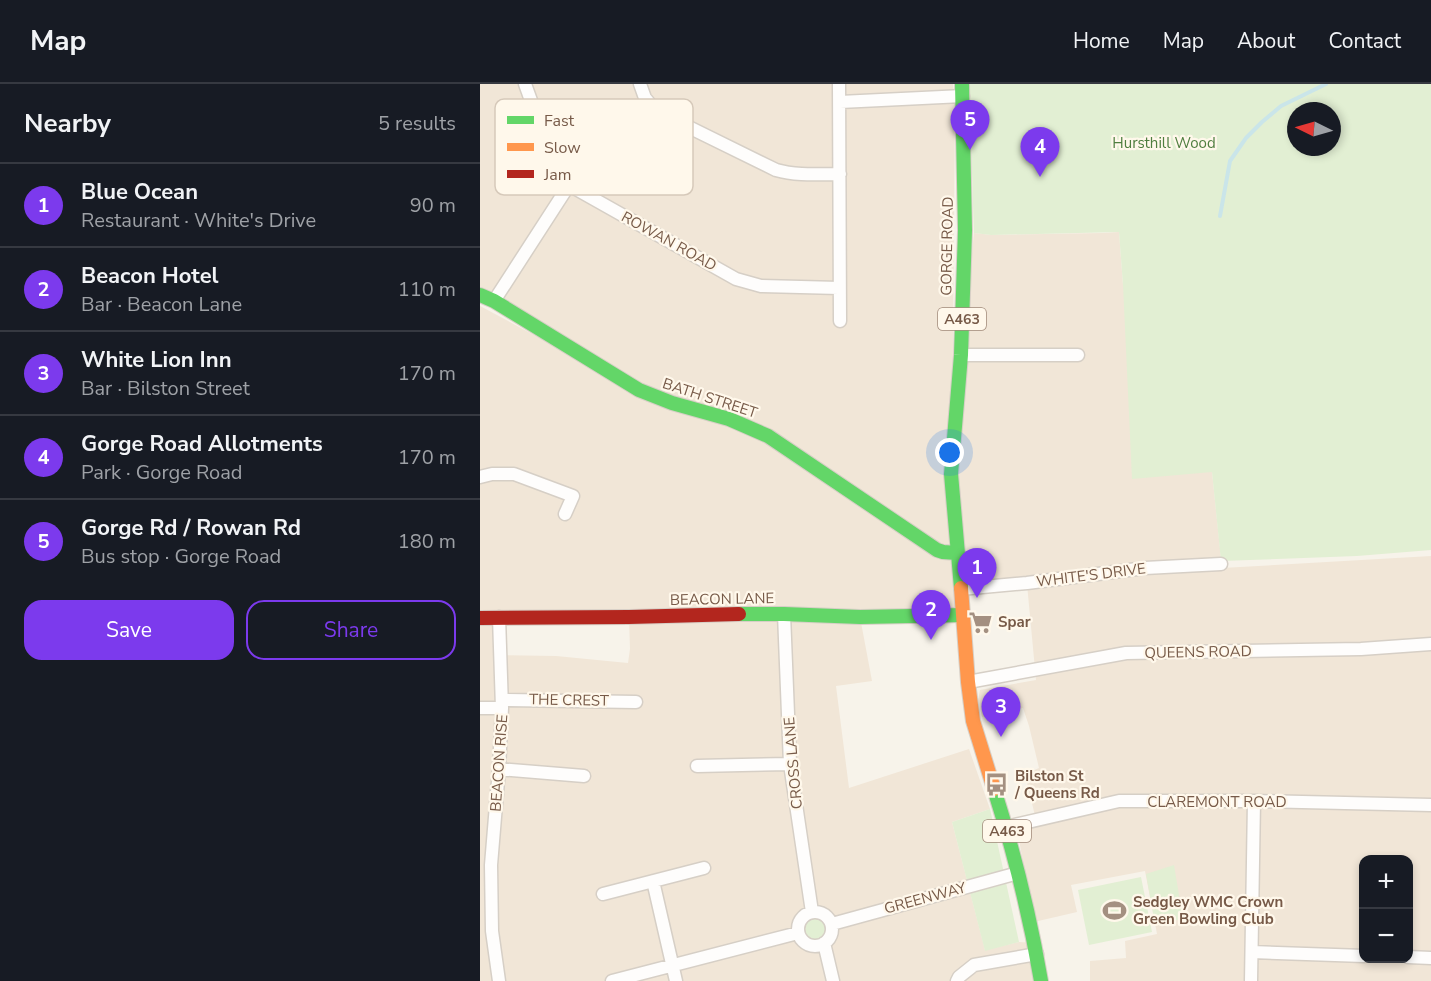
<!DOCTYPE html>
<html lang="en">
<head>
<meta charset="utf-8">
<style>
  :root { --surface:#171b24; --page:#20242c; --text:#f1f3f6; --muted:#9ea1a6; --line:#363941; --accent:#7c3aed }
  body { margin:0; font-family:"Nunito Sans",sans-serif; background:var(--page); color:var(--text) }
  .controls { position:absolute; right:18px; bottom:18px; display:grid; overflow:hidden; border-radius:12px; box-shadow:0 3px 9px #0003 }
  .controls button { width:54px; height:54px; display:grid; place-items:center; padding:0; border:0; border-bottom:2px solid var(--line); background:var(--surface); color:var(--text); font:30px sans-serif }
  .compass { position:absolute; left:807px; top:18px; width:54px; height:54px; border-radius:50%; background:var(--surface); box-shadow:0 3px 9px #0003; rotate:275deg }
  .you { position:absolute; left:470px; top:369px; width:21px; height:21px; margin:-15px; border:4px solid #fff; border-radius:50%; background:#1a73e8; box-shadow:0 0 0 9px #1a73e833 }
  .badge { display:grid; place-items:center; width:39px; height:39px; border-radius:50%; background:var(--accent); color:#fff; font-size:20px; font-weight:700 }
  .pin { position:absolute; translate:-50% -50px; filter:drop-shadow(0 2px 3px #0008) }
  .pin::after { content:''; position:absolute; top:32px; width:21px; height:18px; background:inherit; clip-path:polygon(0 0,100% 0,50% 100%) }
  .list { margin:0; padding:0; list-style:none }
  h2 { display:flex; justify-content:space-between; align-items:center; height:78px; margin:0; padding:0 24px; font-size:26px }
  h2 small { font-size:20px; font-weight:400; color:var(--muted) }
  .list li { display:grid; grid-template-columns:39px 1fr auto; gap:18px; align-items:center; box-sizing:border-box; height:84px; padding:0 24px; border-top:2px solid var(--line) }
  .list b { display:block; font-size:22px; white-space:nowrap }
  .list p { margin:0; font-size:20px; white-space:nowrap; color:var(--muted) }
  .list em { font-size:20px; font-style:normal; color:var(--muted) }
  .actions { display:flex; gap:12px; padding:18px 24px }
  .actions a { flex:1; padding:14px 0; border:2px solid var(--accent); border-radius:18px; text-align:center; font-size:21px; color:var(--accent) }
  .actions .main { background:var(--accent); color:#fff }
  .map { position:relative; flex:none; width:951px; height:897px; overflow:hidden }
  header { display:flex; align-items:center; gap:36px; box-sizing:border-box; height:84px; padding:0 30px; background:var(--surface); border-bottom:2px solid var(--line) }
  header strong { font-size:28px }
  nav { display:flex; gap:33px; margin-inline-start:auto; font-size:21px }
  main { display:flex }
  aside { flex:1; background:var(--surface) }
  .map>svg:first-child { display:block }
  .residential { fill:#f1e6d7; fill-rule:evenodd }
  .green { fill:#e2efd3; fill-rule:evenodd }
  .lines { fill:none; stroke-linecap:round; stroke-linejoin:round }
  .stream { stroke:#cae5e9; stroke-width:4 }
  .street-casing { stroke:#d6cfc6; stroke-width:15 }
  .fast-casing { stroke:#d7cfc6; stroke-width:16 }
  .slow-casing { stroke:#d7cfc6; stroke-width:16 }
  .jam-casing { stroke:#d7cfc6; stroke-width:16 }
  .street { stroke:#fefdfc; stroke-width:12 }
  .fast { stroke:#63d668; stroke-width:14 }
  .slow { stroke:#ff974d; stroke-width:14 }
  .jam { stroke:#b3261e; stroke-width:14 }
  .labels { text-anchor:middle; stroke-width:4.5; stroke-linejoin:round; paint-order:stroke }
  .shield { fill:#fff8eb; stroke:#a08979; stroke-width:1.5 }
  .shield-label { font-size:14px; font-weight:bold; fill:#775a48 }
  .park-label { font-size:15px; fill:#4f7e3f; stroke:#fff8eb }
  .street-label { font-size:15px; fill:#775a48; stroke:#fff8eb }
  .poi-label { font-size:15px; font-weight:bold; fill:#775a48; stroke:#fff8eb; text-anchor:start }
  .key { fill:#fff8eb; stroke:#d6c9ba; stroke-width:1.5 }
  .key-label { font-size:16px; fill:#775a48 }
</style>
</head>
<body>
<header>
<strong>Map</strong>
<nav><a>Home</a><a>Map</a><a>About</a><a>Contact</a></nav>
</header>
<main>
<aside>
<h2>Nearby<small>5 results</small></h2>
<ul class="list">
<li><span class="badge">1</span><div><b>Blue Ocean</b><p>Restaurant · White's Drive</p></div><em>90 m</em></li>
<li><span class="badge">2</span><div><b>Beacon Hotel</b><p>Bar · Beacon Lane</p></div><em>110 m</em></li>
<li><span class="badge">3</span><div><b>White Lion Inn</b><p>Bar · Bilston Street</p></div><em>170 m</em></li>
<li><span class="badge">4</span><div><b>Gorge Road Allotments</b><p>Park · Gorge Road</p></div><em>170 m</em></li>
<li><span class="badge">5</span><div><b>Gorge Rd / Rowan Rd</b><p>Bus stop · Gorge Road</p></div><em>180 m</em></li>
</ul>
<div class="actions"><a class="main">Save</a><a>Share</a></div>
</aside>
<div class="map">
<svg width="951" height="897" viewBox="0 0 951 897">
  <rect width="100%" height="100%" fill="#f7f3ea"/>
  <!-- residential -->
  <path class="residential" d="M0 0H473L475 22 472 378 494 149 511 151 623 149 639 148 643 201 732 388 742 484 951 472V897H610V877L646 874 645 857 677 850 665 787 591 801 597 828 554 838 537 745 556 736 545 690 559 684 549 642 543 624 502 633 498 616 500 606 556 596 547 500 482 505 484 531 380 533 392 597 356 602 369 704 489 665 510 725 472 738 505 866 539 858 555 859 561 897H0V542L19 541 21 571 76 572 148 579 150 565 149 534H0V222L67 258 0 204ZM884 776H928V874H884Z"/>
  <!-- green -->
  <path class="green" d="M489 0H951V466L877 472 741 477 732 388 652 395 643 201 639 148 511 151 494 149ZM816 27H852V63H816Z
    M510 725 539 858 505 867 472 738Z
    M694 781 703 835 675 840 666 790Z
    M661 793 672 848 609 861 598 806Z
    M325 845a12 12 0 1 1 24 0a12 12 0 1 1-24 0Z"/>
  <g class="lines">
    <!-- stream -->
    <path class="stream" d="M740 132 750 77 766 54 782 38 801 22 846 0"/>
    <defs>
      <path id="street" d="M45 0 70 69 78 86 89 101 256 195 281 202 359 204
        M160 0 165 14 176 27 296 86C317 92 339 90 360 90
        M359 0 360 237
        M360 18 483 12
        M14 217 89 101
        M481 271H598
        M0 393 12 390H34L93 412 85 430
        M481 505 547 499 665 484 741 480
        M304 530 310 680 332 828
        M19 533 22 624 19 685 11 781 12 847 19 897
        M488 598 646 569 881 565 951 560
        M22 616 156 618
        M0 624H22
        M217 682 310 680
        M19 685 104 692
        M526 743 639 717H774L951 721
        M173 797 196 897
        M123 810 224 784
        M318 845a17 17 0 1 1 34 0a17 17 0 1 1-34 0Z
        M352 840 538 789
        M344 859 353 897
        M772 868 884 872
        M928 873 951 874
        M132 897 318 849
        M477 897 479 893 494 881 557 870
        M771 897 774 717"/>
      <path id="fast" d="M0 211 14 217 159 306 192 319 249 335 288 352 457 466 463 468 477 469
        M481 504 471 390 481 271 485 146 482 0
        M259 530H304L380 533 484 531
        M514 705C534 768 550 832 561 897"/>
      <path id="slow" d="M481 504 488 598 493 637 514 705"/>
      <path id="jam" d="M0 534 149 533 259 530"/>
    </defs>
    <!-- street casing -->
    <use href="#street" class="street-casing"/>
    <!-- fast casing -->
    <use href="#fast" class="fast-casing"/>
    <!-- slow casing -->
    <use href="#slow" class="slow-casing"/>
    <!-- jam casing -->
    <use href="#jam" class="jam-casing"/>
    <!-- street -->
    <use href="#street" class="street"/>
    <!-- fast -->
    <use href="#fast" class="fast"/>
    <!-- slow -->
    <use href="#slow" class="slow"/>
    <!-- jam -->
    <use href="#jam" class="jam"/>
  </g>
  <!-- icons -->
  <defs>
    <symbol id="supermarket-bare" viewBox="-9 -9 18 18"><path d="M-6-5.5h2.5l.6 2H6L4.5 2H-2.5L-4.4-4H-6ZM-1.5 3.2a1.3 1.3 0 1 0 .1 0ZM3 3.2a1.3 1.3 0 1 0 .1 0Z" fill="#a49081" stroke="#fff8eb" stroke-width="2.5" paint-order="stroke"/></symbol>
    <symbol id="bus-bare" viewBox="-9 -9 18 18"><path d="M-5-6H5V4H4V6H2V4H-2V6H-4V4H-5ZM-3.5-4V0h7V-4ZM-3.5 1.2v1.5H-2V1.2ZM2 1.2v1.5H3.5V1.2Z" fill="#a49081" stroke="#fff8eb" stroke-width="2.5" paint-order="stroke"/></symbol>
    <symbol id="stadium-bare" viewBox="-9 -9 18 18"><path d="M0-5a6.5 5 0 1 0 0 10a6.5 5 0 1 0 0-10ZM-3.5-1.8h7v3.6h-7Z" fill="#a49081" stroke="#fff8eb" stroke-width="2.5" paint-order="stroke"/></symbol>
  </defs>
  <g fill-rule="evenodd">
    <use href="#supermarket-bare" x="484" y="522" width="33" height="33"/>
    <use href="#bus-bare" x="500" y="684" width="33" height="33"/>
    <use href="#stadium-bare" x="618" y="810" width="33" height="33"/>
  </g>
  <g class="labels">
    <!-- shield labels -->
    <g class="shield">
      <rect x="458" y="224" width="48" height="22" rx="4.5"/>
      <rect x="503" y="736" width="48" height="22" rx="4.5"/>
    </g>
    <g class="shield-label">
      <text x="482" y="240">A463</text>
      <text x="527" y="752">A463</text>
    </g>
    <!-- park labels -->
    <g class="park-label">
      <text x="684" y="64">Hursthill Wood</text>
    </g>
    <!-- street labels -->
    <g class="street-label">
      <text transform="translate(189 157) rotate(29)" y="5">ROWAN ROAD</text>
      <text transform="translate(467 162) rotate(-89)" y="5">GORGE ROAD</text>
      <text transform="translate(230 314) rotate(18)" y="5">BATH STREET</text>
      <text transform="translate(611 491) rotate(-7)" y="5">WHITE'S DRIVE</text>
      <text transform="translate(242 515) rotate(-1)" y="5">BEACON LANE</text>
      <text transform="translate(718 568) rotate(-1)" y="5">QUEENS ROAD</text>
      <text transform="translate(89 616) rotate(1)" y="5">THE CREST</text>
      <text transform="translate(19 679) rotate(-86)" y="5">BEACON RISE</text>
      <text transform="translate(313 679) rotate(-95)" y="5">CROSS LANE</text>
      <text x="737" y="723">CLAREMONT ROAD</text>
      <text transform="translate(445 814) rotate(-15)" y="5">GREENWAY</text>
    </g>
    <!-- poi labels -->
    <g class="poi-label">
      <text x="518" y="543">Spar</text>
      <text x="535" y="697">Bilston St<tspan x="535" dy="17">/ Queens Rd</tspan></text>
      <text x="653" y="823">Sedgley WMC Crown<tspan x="653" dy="17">Green Bowling Club</tspan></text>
    </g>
  </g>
  <!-- legend -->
  <rect x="15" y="15" width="198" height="96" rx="9" class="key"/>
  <rect x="27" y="32" width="27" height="8" fill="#63d668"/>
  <rect x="27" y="59" width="27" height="8" fill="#ff974d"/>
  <rect x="27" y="86" width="27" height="8" fill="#b3261e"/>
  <g class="key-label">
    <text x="64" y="42">Fast</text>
    <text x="64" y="69">Slow</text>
    <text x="64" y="96">Jam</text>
  </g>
</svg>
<div class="controls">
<button>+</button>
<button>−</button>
</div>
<svg class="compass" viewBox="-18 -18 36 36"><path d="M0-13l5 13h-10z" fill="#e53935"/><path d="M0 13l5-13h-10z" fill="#9ea1a6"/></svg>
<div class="you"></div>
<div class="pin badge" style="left:497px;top:514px">1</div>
<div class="pin badge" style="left:451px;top:556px">2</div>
<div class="pin badge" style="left:521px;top:653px">3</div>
<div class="pin badge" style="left:560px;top:93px">4</div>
<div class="pin badge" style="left:490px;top:66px">5</div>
</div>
</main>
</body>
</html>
